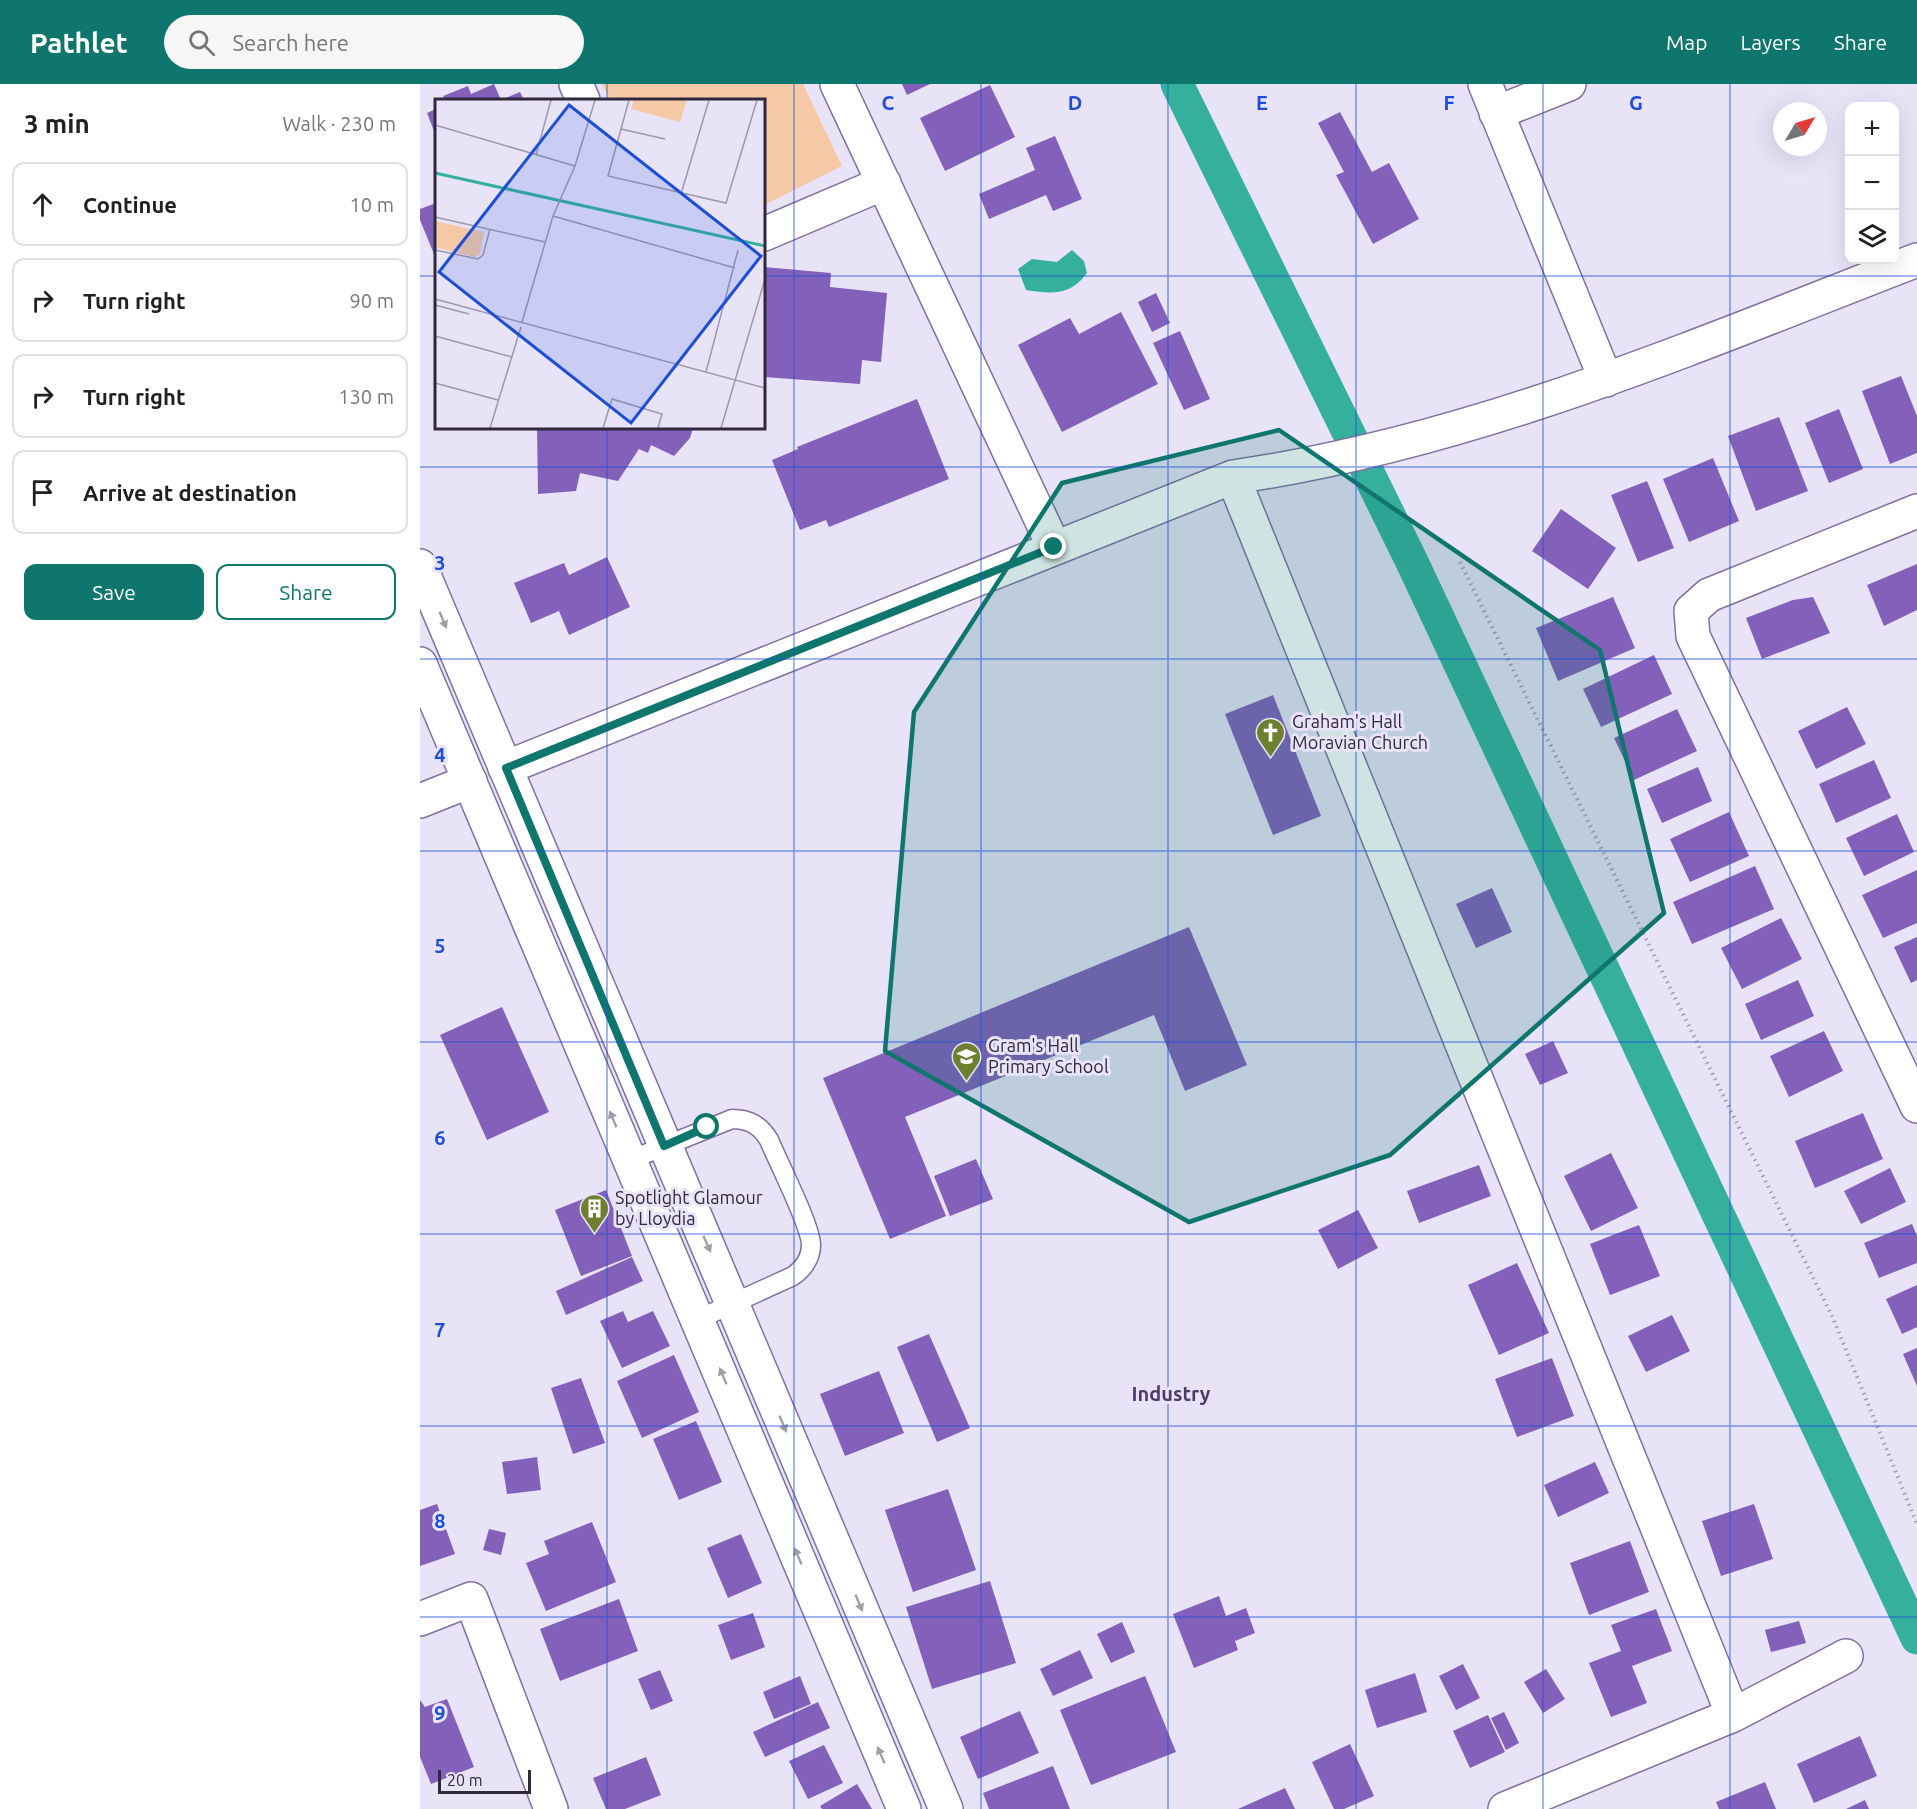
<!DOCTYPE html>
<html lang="en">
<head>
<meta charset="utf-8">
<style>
  :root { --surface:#fff; --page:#f6f6f6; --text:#202124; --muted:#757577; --line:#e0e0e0; --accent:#0f766e }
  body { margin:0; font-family:Ubuntu,sans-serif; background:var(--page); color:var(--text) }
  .controls { position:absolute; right:18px; top:18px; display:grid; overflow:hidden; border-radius:12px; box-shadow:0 6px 24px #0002 }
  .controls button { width:54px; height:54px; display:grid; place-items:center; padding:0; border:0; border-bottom:2px solid var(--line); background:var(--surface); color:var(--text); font:30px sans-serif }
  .compass { position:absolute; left:1353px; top:18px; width:54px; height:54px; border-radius:50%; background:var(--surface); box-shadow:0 6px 24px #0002; rotate:52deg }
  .scale { position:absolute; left:18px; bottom:15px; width:93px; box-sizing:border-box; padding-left:6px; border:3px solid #30283d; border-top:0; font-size:16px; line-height:21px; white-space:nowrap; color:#30283d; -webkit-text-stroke:4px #e9e3f8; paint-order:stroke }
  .stop { position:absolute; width:18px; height:18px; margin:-14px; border:4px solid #0f766e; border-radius:50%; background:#fff }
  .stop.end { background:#0f766e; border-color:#fff; box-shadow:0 2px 6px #0008 }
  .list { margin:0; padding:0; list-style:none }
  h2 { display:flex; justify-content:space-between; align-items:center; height:78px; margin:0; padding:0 24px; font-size:26px }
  h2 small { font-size:20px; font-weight:400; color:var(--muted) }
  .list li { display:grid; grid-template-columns:39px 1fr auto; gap:18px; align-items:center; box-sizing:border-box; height:84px; margin:0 12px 12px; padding:0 12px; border:2px solid var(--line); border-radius:12px }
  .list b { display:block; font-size:22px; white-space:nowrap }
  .list em { font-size:20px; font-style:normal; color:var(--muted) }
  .actions { display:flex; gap:12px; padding:18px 24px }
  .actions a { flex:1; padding:14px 0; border:2px solid var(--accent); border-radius:12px; text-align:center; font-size:21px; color:var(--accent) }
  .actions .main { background:var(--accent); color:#fff }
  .icon { flex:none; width:33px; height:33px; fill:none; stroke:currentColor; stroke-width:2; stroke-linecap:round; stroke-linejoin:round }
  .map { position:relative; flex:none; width:1497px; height:1725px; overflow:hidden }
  header { display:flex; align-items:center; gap:36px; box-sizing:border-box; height:84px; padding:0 30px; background:var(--accent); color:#fff }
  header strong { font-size:28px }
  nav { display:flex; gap:33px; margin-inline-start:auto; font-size:21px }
  .search { width:420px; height:54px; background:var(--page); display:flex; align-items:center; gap:15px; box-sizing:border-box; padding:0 21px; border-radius:33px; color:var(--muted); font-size:22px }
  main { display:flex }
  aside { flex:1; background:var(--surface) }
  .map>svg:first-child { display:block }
  .green { fill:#f6c9a6 }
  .water { fill:#35b09d }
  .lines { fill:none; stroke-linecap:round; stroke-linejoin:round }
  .canal { stroke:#35b09d; stroke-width:33 }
  .building { fill:#8360b9 }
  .service-casing { stroke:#8170a0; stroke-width:21 }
  .minor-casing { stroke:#8170a0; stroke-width:36 }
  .secondary-casing { stroke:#8170a0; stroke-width:36 }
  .path { stroke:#a39cb1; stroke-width:4; stroke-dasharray:1.5 4.5; stroke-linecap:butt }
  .service { stroke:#fff; stroke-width:18 }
  .minor { stroke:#fff; stroke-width:33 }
  .secondary { stroke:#fff; stroke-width:33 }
  .oneway { fill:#a29ea8 }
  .route { stroke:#0f766e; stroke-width:8 }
  .marked { fill:#0f766e; fill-opacity:0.2; stroke:#0f766e; stroke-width:4.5; stroke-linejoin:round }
  .grid { fill:none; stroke:#1d4ed8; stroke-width:1.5; stroke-opacity:0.55 }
  .labels { text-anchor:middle; stroke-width:6; stroke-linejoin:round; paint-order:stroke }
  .poi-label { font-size:18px; fill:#30283d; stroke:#e9e3f8; text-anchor:start }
  .neighbourhood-label { font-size:20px; font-weight:bold; fill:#4c3b67; stroke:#e9e3f8 }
  .inset-river { fill:none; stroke:#35b09d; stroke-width:3 }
  .inset-road { fill:none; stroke:#9f98ad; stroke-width:1.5 }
  .view { fill:#1d4ed8; fill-opacity:0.15; stroke:#1d4ed8; stroke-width:3 }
  .inset-edge { fill:none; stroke:#30283d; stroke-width:3 }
  .grid-label { font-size:20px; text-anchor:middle; font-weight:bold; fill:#1d4ed8; stroke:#e9e3f8; stroke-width:6; stroke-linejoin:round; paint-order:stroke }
</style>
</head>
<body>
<header>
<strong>Pathlet</strong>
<div class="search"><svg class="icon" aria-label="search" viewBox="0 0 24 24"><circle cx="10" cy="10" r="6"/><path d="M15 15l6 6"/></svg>Search here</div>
<nav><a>Map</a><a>Layers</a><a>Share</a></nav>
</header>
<main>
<aside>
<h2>3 min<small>Walk · 230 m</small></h2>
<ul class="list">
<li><svg class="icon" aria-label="ahead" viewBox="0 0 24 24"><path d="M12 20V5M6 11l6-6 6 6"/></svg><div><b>Continue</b></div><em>10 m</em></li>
<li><svg class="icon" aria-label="right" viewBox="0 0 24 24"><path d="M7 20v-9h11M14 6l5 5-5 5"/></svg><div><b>Turn right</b></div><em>90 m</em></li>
<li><svg class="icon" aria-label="right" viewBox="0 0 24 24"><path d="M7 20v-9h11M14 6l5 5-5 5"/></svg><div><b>Turn right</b></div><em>130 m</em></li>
<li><svg class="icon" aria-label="arrive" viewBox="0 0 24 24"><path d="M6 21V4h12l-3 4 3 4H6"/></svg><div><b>Arrive at destination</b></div></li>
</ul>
<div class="actions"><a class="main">Save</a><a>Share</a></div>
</aside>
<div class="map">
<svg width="1497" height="1725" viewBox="0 0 1497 1725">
  <rect width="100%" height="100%" fill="#e9e3f8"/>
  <!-- green -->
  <path class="green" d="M182 0H383L422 82 344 121V16H190Z"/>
  <!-- water -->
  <path class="water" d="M652 166 664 177 667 189C650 212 633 210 606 206L598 185 612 175 637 178Z"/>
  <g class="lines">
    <!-- canal -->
    <path class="canal" d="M757 0 992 478 1497 1554"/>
  </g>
  <!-- building -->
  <path class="building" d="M74 0 81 16H25L23 12 48 2 51 10Z
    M482 0H510L487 11Z
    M570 1 595 53 525 87 500 34Z
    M100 8 104 16H81Z
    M16 25V52L7 29Z
    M920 28 952 88 969 79 999 135 953 160 916 91 924 88 898 39Z
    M635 52 662 115 633 127 626 111 569 135 559 110 615 86 606 64Z
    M16 119V175L0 136V125Z
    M344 183 411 189 410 203 467 209 461 278 442 276 440 300 344 293Z
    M736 209 750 239 732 248 718 218Z
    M701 228 738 300 642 348 598 261 650 234 659 250Z
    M760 247 790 315 764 326 733 259Z
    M1481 292 1497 332V369L1470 380 1442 307Z
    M497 315 529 395 409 443 406 436 380 446 352 376 378 365 377 363Z
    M1419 325 1443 385 1409 399 1385 339Z
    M1359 333 1388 407 1336 427 1308 352Z
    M117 344H273L270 354 254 372 231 361 228 369 219 365 198 397 160 389 156 407 118 410Z
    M1293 374 1319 437 1269 458 1243 395Z
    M1227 397 1254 464 1218 478 1191 411Z
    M1141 425 1196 464 1168 505 1112 467Z
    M187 473 210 523 149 551 139 527 111 539 94 499 144 479 149 491Z
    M1497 480V526L1464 542 1447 501Z
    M1193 513 1215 564 1138 597 1116 544Z
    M1393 513 1410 549 1342 575 1326 534 1373 516Z
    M1234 571 1252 610 1181 643 1163 605Z
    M853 611 901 732 853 751 805 630Z
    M1427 623 1446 660 1396 685 1378 647Z
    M1257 625 1277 667 1214 696 1194 654Z
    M1454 676 1471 714 1416 739 1399 700Z
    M1278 683 1292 717 1242 739 1227 705Z
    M1309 728 1329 772 1270 798 1250 755Z
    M1477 730 1494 768 1444 792 1426 754Z
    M1335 782 1354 825 1272 860 1253 818Z
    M1497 786V839L1463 854 1442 811Z
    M1072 804 1092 848 1056 864 1036 820Z
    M1361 834 1382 875 1322 905 1301 864Z
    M769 843 827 981 765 1007 734 931 485 1033 526 1132 470 1155 403 994Z
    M1497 853V896L1491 899 1474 863Z
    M1378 896 1394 932 1341 956 1325 920Z
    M82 923 129 1028 67 1056 20 951Z
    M1404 947 1423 987 1369 1013 1350 972Z
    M1133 957 1148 989 1120 1001 1105 970Z
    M1443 1029 1463 1075 1395 1104 1375 1057Z
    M1191 1069 1218 1124 1171 1147 1144 1092Z
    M556 1075 573 1115 530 1132 514 1092Z
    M1059 1081 1071 1112 999 1139 987 1107Z
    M1470 1084 1486 1118 1441 1140 1424 1107Z
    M186 1106 212 1172 161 1192 135 1126Z
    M938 1126 958 1164 918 1185 898 1146Z
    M1492 1140 1497 1152V1179L1459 1194 1444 1159Z
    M1219 1141 1240 1192 1190 1211 1170 1160Z
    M212 1173 223 1197 146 1231 136 1207Z
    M1097 1179 1129 1249 1079 1271 1048 1201Z
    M1497 1201V1243L1482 1250 1466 1215Z
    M203 1227 208 1238 233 1227 250 1262 202 1284 180 1237Z
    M1252 1231 1270 1267 1226 1288 1208 1252Z
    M509 1250 550 1344 517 1358 477 1263Z
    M1497 1264V1302L1483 1270Z
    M254 1271 279 1328 222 1354 197 1297Z
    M1132 1274 1154 1332 1097 1353 1075 1295Z
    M459 1287 484 1349 425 1372 400 1310Z
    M161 1294 185 1359 153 1370 131 1304Z
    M276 1337 302 1398 259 1416 233 1355Z
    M117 1373 121 1406 87 1410 82 1378Z
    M1175 1378 1189 1409 1138 1433 1124 1401Z
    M528 1405 556 1486 493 1508 465 1426Z
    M17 1420 35 1470 0 1482V1426Z
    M1334 1420 1353 1475 1301 1492 1282 1437Z
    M172 1438 196 1498 126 1527 106 1479 129 1470 124 1457Z
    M69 1445 86 1449 81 1471 63 1466Z
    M321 1450 342 1499 308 1514 287 1464Z
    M1210 1457 1229 1508 1169 1531 1150 1479Z
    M570 1497 596 1579 512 1605 486 1523Z
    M799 1512 806 1532 826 1524 835 1549 815 1557 818 1566 774 1584 753 1530Z
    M199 1515 218 1567 140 1597 120 1545Z
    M1236 1525 1252 1567 1212 1582 1227 1619 1191 1633 1169 1579 1201 1567 1191 1541Z
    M333 1529 345 1563 311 1576 298 1541Z
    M1379 1537 1386 1559 1351 1568 1345 1546Z
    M702 1538 715 1568 691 1579 677 1550Z
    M660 1566 673 1594 633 1612 620 1585Z
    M1043 1580 1060 1614 1036 1626 1019 1592Z
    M1126 1585 1145 1615 1123 1629 1104 1598Z
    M240 1586 253 1617 231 1626 218 1595Z
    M995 1589 1007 1628 957 1644 945 1606Z
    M380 1592 391 1620 354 1635 343 1608Z
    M725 1592 756 1668 671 1701 640 1626Z
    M27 1615 54 1683 11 1700 0 1673V1616L5 1623Z
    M398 1618 410 1644 345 1673 333 1648Z
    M600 1627 619 1669 558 1695 540 1653Z
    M1084 1628 1099 1659 1086 1666 1071 1634Z
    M1068 1631 1085 1668 1050 1684 1033 1647Z
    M1440 1652 1457 1692 1394 1719 1377 1680Z
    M930 1660 954 1712 924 1725H914L892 1678Z
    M404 1661 423 1699 388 1715 369 1677Z
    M226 1673 241 1711 205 1725H186L173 1694Z
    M633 1682 650 1725H569L563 1709Z
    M1345 1698 1356 1725H1299L1296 1718Z
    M437 1700 452 1725H402L400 1722Z
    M865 1704 875 1725H818Z
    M1445 1716 1449 1725H1426Z"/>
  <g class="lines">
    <defs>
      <path id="service" d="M210 1076 312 1035C329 1035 340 1041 349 1056 358 1078 391 1142 391 1161 391 1174 383 1185 373 1192L279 1235"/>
      <path id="minor" d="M156 0 163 16
        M417 0 634 463
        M1065 0 1186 296
        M1076 29 1149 0
        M344 150 464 99
        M813 393 1313 1631
        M1497 427 1289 511 1271 527 1273 552 1497 1022
        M85 684 813 393C1051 359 1275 262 1497 176
        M0 717 50 697
        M0 1535 51 1515 131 1725
        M1085 1725 1313 1631 1426 1572"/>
      <path id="secondary" d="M0 482 526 1725
        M0 580 484 1725"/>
    </defs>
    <!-- service casing -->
    <use href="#service" class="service-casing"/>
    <!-- minor casing -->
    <use href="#minor" class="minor-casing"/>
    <!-- secondary casing -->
    <use href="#secondary" class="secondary-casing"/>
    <!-- path -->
    <path class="path" d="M1040 478 1413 1234 1497 1440"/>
    <!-- service -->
    <use href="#service" class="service"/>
    <!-- minor -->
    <use href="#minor" class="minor"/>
    <!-- secondary -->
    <use href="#secondary" class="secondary"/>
  </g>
  <!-- one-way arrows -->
  <defs><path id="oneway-solid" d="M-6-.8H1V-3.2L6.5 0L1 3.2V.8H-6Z" transform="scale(1.5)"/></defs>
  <g class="oneway">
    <use href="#oneway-solid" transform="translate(23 536) rotate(67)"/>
    <use href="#oneway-solid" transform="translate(193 1035) rotate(-113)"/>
    <use href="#oneway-solid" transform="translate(287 1160) rotate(66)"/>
    <use href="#oneway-solid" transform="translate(303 1292) rotate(-113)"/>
    <use href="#oneway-solid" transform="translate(363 1340) rotate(67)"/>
    <use href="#oneway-solid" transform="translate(378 1472) rotate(-113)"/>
    <use href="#oneway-solid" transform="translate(439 1519) rotate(67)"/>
    <use href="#oneway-solid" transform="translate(461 1671) rotate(-113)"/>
  </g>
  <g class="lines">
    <!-- route -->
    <path class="route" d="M287 1043 244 1062 86 684 634 463"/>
  </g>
  <!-- marked area -->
  <path class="marked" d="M859 346 1180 566 1244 829 970 1071 769 1138 465 967 494 628 642 399Z"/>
  <!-- grid -->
  <path class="grid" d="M187 0V16M374 0V1725M561 0V1725M748 0V1725M936 0V1725M1123 0V1725M1310 0V1725M0 192H16M344 192H1497M187 344V1725M0 383H1497M0 575H1497M0 767H1497M0 958H1497M0 1150H1497M0 1342H1497M0 1533H1497"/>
  <!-- icons -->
  <defs>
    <symbol id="church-pin" viewBox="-11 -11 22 30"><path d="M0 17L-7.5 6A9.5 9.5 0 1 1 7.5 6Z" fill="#6e802f" stroke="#e9e3f8"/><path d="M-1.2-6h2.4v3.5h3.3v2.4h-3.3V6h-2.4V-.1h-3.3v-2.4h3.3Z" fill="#fff"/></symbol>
    <symbol id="school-pin" viewBox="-11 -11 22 30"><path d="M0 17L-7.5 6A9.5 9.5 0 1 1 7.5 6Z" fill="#6e802f" stroke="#e9e3f8"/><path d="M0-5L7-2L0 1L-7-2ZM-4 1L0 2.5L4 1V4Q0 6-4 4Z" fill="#fff"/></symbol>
    <symbol id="building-pin" viewBox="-11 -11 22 30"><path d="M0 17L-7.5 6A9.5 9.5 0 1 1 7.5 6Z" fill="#6e802f" stroke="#e9e3f8"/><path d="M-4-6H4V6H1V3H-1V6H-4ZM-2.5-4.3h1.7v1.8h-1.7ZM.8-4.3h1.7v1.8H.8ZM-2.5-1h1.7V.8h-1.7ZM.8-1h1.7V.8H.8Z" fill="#fff"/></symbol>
  </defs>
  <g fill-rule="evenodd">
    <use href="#church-pin" x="834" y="632" width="33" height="45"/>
    <use href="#school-pin" x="530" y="956" width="33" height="45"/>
    <use href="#building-pin" x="158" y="1108" width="33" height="45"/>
  </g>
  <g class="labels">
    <!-- poi labels -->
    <g class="poi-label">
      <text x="872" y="644">Graham's Hall<tspan x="872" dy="21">Moravian Church</tspan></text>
      <text x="568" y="968">Gram's Hall<tspan x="568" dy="21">Primary School</tspan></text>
      <text x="195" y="1120">Spotlight Glamour<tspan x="195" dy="21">by Lloydia</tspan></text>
    </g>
    <!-- neighbourhood labels -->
    <g class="neighbourhood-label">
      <text x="751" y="1317">Industry</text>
    </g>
  </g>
  <!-- overview -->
  <g transform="translate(15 15)">
    <rect width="330" height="330" fill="#e9e3f8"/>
    <path d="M199 1H252L245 23 196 10ZM0 122 49 133 45 155 40 158 0 148Z" fill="#f6c9a6"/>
    <path class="inset-river" d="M0 74 330 147"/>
    <path class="inset-road" d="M194 1 173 77 291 104 322 1M0 26 140 67M186 30 230 40M101 56 116 1M246 95 274 1M118 117 300 169M0 118 110 143M0 151 43 160 48 156 55 130M0 200 330 289M0 206 34 215M87 223 118 117 140 67 160 1M0 237 77 258M271 273 303 151M0 284 63 301M55 329 86 228M168 329 177 300 227 315 223 329M286 329 330 180"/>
    <path class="view" d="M134 6 326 157 196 324 4 173Z"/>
    <rect width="330" height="330" class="inset-edge"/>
  </g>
  <g class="grid-label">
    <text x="468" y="26">C</text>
    <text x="655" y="26">D</text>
    <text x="842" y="26">E</text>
    <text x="1029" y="26">F</text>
    <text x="1216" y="26">G</text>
    <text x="20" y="486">3</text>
    <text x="20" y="678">4</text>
    <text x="20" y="869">5</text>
    <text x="20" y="1061">6</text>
    <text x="20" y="1253">7</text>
    <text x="20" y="1444">8</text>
    <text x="20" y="1636">9</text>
  </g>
</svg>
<div class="controls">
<button>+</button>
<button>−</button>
<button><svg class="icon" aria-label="layers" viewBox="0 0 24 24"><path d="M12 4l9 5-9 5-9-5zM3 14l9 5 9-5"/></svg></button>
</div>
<svg class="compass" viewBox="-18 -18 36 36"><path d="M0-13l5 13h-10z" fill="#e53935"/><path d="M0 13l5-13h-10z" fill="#757577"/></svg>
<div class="scale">20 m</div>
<div class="stop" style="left:287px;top:1043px"></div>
<div class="stop end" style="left:634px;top:463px"></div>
</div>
</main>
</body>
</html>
